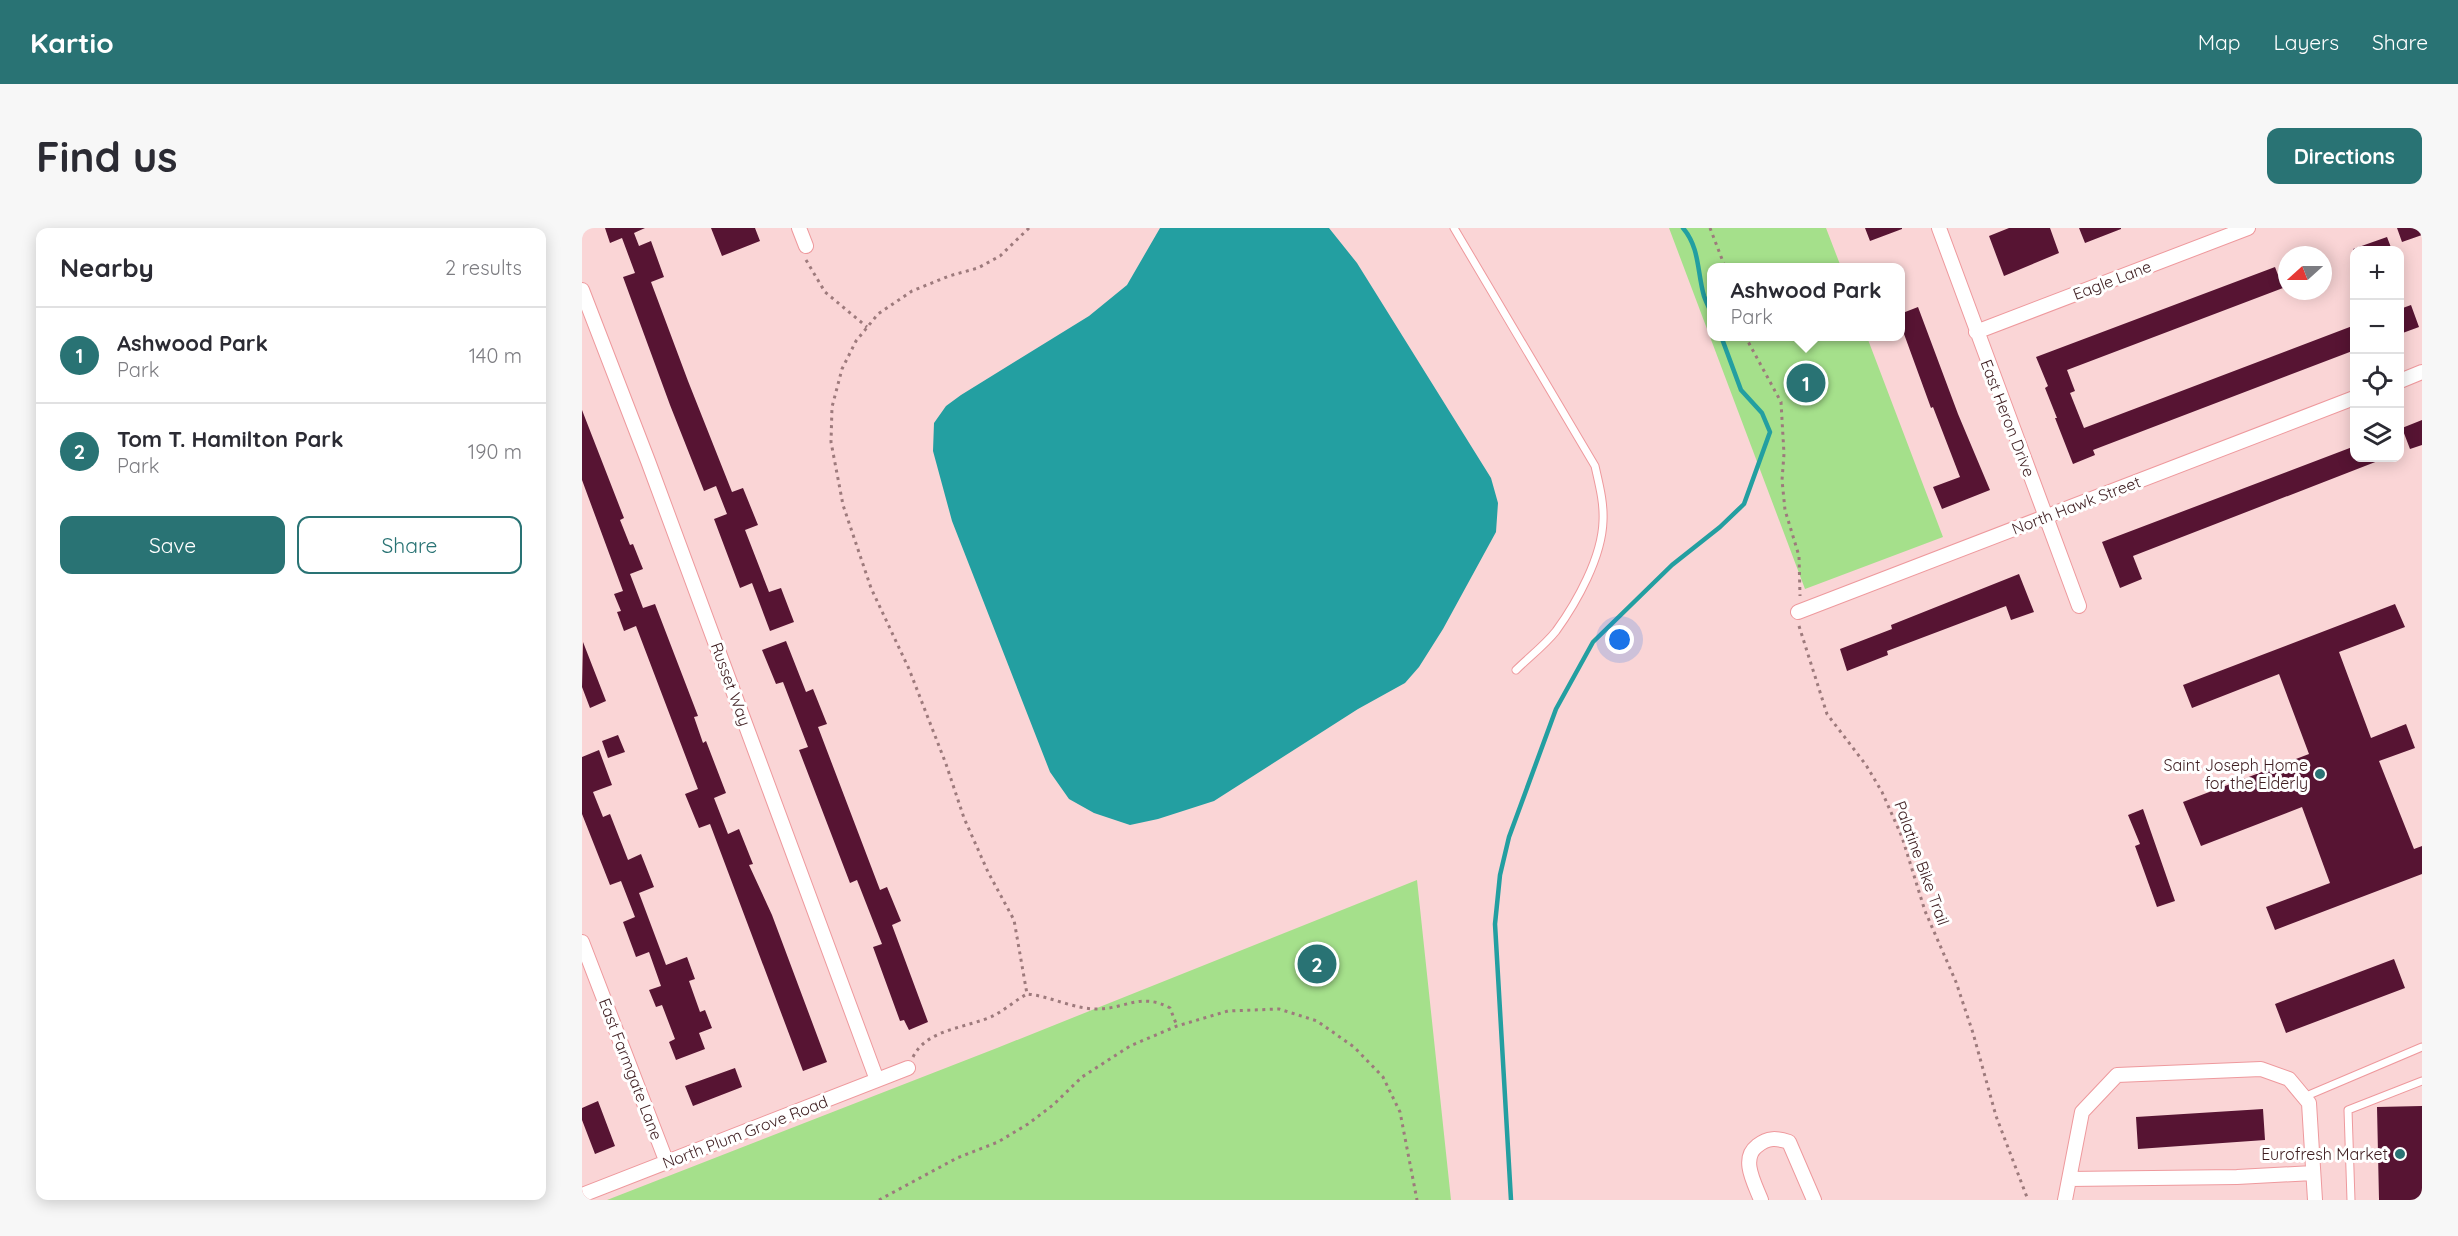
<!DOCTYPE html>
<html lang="en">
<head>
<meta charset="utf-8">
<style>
  :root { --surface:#fff; --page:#f7f7f7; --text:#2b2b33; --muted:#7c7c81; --line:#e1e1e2; --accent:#297374 }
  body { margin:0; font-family:Quicksand,sans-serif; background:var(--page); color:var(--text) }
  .controls { position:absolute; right:18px; top:18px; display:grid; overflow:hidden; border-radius:12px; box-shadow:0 3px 15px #0003 }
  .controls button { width:54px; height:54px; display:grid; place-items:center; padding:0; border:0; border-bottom:2px solid var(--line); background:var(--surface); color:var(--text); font:30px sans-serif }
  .compass { position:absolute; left:1696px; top:18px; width:54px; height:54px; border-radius:50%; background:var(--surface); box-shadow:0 3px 15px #0003; rotate:249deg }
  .you { position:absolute; left:1038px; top:412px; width:21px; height:21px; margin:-15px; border:4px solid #fff; border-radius:50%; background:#1a73e8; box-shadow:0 0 0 9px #1a73e833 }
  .badge { display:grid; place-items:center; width:39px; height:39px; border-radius:50%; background:var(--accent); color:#fff; font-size:20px; font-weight:700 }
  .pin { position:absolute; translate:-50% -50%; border:3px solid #fff; box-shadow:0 2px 6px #0006 }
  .popup { position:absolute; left:1125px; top:35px; width:198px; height:78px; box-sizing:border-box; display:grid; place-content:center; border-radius:12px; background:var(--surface); filter:drop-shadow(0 2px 4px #0005); font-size:20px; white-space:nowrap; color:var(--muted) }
  .popup b { font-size:22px; color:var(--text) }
  .popup::after { content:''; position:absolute; left:50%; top:100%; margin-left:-12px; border:12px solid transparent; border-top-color:var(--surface) }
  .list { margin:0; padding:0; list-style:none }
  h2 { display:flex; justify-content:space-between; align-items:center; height:78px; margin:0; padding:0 24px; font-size:26px }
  h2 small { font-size:20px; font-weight:400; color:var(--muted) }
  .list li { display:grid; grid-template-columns:39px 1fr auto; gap:18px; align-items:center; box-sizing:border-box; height:96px; padding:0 24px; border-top:2px solid var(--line) }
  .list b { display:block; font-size:22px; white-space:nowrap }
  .list p { margin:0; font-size:20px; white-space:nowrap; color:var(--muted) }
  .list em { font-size:20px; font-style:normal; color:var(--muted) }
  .actions { display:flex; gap:12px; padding:18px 24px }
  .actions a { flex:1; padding:14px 0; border:2px solid var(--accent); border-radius:12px; text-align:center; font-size:21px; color:var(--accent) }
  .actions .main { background:var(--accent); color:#fff }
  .icon { flex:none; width:33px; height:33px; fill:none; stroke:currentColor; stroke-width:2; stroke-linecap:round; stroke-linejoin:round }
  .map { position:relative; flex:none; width:1840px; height:972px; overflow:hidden; border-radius:12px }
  header { display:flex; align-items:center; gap:36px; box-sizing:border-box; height:84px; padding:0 30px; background:var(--accent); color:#fff }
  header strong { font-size:28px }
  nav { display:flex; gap:33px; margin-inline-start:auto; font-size:21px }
  .intro { display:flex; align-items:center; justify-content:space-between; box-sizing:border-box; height:144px; padding:0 36px }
  h1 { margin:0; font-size:42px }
  .button { padding:15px 27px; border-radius:12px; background:var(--accent); color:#fff; font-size:21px; font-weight:700 }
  main { display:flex; gap:36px; padding:0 36px }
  aside { flex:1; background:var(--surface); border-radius:12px; box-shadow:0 3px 15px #0003 }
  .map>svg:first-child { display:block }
  .green { fill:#a5e08b }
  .water { fill:#239fa1 }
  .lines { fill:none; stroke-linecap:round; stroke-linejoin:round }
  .stream { stroke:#239fa1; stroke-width:4.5 }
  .building { fill:#571433 }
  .service-casing { stroke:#ee999d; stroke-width:9 }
  .minor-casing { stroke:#ee999d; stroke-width:16 }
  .path { stroke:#9d7a7c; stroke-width:3; stroke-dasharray:3 4.5; stroke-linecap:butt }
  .service { stroke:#fff; stroke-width:7 }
  .minor { stroke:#fff; stroke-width:14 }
  .poi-dot { fill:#297374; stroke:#fff; stroke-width:2 }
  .labels { text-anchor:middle; stroke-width:6; stroke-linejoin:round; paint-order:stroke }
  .street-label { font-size:16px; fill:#3d1c1f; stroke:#fff }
  .poi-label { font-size:16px; fill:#3d1c1f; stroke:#fff; text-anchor:end }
</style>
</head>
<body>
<header>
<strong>Kartio</strong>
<nav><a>Map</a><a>Layers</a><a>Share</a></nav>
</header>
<div class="intro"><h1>Find us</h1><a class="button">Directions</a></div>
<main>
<aside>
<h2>Nearby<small>2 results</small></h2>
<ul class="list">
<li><span class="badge">1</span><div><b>Ashwood Park</b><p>Park</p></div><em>140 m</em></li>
<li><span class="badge">2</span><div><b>Tom T. Hamilton Park</b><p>Park</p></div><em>190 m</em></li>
</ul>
<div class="actions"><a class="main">Save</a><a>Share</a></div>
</aside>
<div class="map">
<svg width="1840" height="972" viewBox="0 0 1840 972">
  <rect width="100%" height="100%" fill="#fad5d6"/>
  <!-- green -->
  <path class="green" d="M1087 0H1244L1259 39H1130V108L1285 109 1361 309 1223 361Z
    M835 652 869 972H25L415 820Z"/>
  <!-- water -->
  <path class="water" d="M578 0H747L775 35 909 250 916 275 914 304 861 401 837 439 823 455 776 481 632 573 576 591 548 597 512 585 487 571 468 544 370 293 351 223 352 195 364 178 379 167 507 88 545 57Z"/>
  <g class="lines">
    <!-- stream -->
    <path class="stream" d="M1101 0C1118 20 1115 44 1122 68 1124 74 1127 80 1130 86
      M929 972 913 696 918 647 927 609 974 481 1011 414 1090 337 1138 299 1162 276 1188 204 1180 185 1159 162 1139 108"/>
  </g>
  <!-- building -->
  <path class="building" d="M23 0H63L52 5 57 18 69 13 82 49 69 54 106 153 150 264 161 260 176 297 163 302 187 364 199 360 212 394 188 403 170 355 158 360 132 291 145 286 134 258 122 263 88 177 41 49 53 45 40 10 28 15Z
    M129 0H173L178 13 140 28Z
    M1283 0H1320V1L1288 13Z
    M1427 0H1468L1477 25 1422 48 1407 8Z
    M1497 0H1539V1L1503 15Z
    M1815 0H1840V7L1820 14Z
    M1805 9 1810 22H1771V21Z
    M1693 39 1701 60 1485 142 1493 163 1488 165 1502 200 1773 97V122L1511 222 1513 227 1491 236 1473 190H1475L1463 160 1466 158 1454 129Z
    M1829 77 1837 99 1818 106V81Z
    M1336 79 1376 186 1408 262 1360 281 1351 259 1378 249 1351 179 1349 180 1318 95V86Z
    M0 182 42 290 38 292 48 317 51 316 61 341 48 346 61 380 73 376 116 488 112 489 121 515 124 513 144 565 132 570 146 606 157 601 171 636 167 637 190 687 245 834 221 843 128 596 117 600 103 566 116 561 54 398 42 403 35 384 39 383 32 366 41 363 0 252Z
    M1840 192V217L1828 221 1820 200Z
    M1773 218V230L1801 231 1551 328 1560 351 1538 360 1520 314Z
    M1437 346 1452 384 1429 392 1424 378 1305 423 1306 427 1265 443 1258 421 1310 401 1309 397Z
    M1813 376 1823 399 1757 424 1789 510 1824 496 1833 520 1797 533 1832 621 1840 618V646L1693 702 1684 679 1748 655 1720 579 1619 618 1601 574 1727 526 1697 446 1610 480 1601 457Z
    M204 413 224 464 231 461 245 496 236 499 298 662 305 659 319 693 310 697 346 794 327 802 322 792 318 793 291 719 300 716 275 652 268 655 217 522 226 519 201 454 194 456 180 422Z
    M1 414 24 473 8 480 0 459Z
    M36 507 43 524 26 530 20 513Z
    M17 522 30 557 11 564 21 589 28 586 46 632 59 626 72 659 57 665 84 737 105 729 113 751 107 753 118 784 123 782 130 800 117 805 123 821 94 832 87 814 93 811 80 777 74 779 67 762 79 758 67 724 54 729 41 694 53 689 39 653 28 657 0 586V529Z
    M1561 581 1593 673 1575 679 1553 618 1558 616 1546 587Z
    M1812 731 1823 760 1704 805 1693 776Z
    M153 840 160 859 111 878 103 858Z
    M16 873 33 918 13 926 0 892V880Z
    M1840 878V972H1797L1795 879Z
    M1681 881 1683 912 1556 921 1554 889Z"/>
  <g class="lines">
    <defs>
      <path id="service" d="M872 0 1013 238C1017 256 1022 274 1021 293 1020 329 995 374 974 403 963 417 946 430 934 442
        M1722 869 1840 819
        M1769 972 1766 882 1840 853"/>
      <path id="minor" d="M217 0 224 18
        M1357 0 1497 378
        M0 62 66 233 295 852
        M1394 104 1666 0
        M1818 153 1840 144
        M1216 384 1772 170
        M0 714 85 935
        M1487 951 1655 949 1731 945
        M0 967 326 840
        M1179 972C1173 956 1158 931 1175 918 1186 909 1195 910 1207 914L1232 972
        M1483 972 1500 884 1535 847 1679 841 1707 851 1727 875 1733 972"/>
    </defs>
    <!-- service casing -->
    <use href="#service" class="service-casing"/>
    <!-- minor casing -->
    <use href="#minor" class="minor-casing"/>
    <!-- path -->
    <path class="path" d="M447 0 418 28 396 40 367 48 330 63 296 86 274 113 260 141 250 179 249 214 261 277 289 360 327 441 364 536 382 590 406 644 432 692 445 766C468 768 491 781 515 781 543 781 559 764 588 780L595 798
      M1128 0 1143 39
      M224 32 243 64 285 99
      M1163 108 1199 174 1202 226 1200 252 1203 282 1217 328 1218 368
      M1217 398 1245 486 1284 537 1300 564 1320 609 1343 683 1374 754 1391 805 1414 888 1446 972
      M331 829C345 800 387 800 413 787 424 781 434 772 445 766
      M297 972 375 930 416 914 446 896 471 877 500 849 548 818 595 798 646 783 697 781 735 793 772 819 801 849 818 884 835 972"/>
    <!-- service -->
    <use href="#service" class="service"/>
    <!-- minor -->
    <use href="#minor" class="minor"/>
  </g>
  <!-- markers -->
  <g class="poi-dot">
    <circle cx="1738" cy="546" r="6"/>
    <circle cx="1818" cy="926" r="6"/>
  </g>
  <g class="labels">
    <!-- street labels -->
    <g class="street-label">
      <text transform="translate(1530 52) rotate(-21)" y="6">Eagle Lane</text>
      <text transform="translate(1426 190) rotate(69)" y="6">East Heron Drive</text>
      <text transform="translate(1494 277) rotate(-21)" y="6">North Hawk Street</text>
      <text transform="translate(149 456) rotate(70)" y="6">Russet Way</text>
      <text transform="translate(1340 635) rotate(70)" y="6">Palatine Bike Trail</text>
      <text transform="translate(49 841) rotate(69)" y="6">East Farmgate Lane</text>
      <text transform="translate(163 904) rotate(-21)" y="6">North Plum Grove Road</text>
    </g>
    <!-- poi labels -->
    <g class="poi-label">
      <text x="1726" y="543">Saint Joseph Home<tspan x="1726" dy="18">for the Elderly</tspan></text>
      <text x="1806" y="932">Eurofresh Market</text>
    </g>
  </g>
</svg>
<div class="controls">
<button>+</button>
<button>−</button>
<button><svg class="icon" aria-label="locate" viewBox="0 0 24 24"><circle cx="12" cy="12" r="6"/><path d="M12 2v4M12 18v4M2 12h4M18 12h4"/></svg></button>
<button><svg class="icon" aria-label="layers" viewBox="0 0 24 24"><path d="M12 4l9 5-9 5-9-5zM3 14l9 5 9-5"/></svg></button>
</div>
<svg class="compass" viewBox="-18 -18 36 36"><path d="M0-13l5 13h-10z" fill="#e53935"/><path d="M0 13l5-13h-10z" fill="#7c7c81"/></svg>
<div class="you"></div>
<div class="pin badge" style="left:1224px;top:155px">1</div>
<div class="popup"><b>Ashwood Park</b>Park</div>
<div class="pin badge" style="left:735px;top:736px">2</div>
</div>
</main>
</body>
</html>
